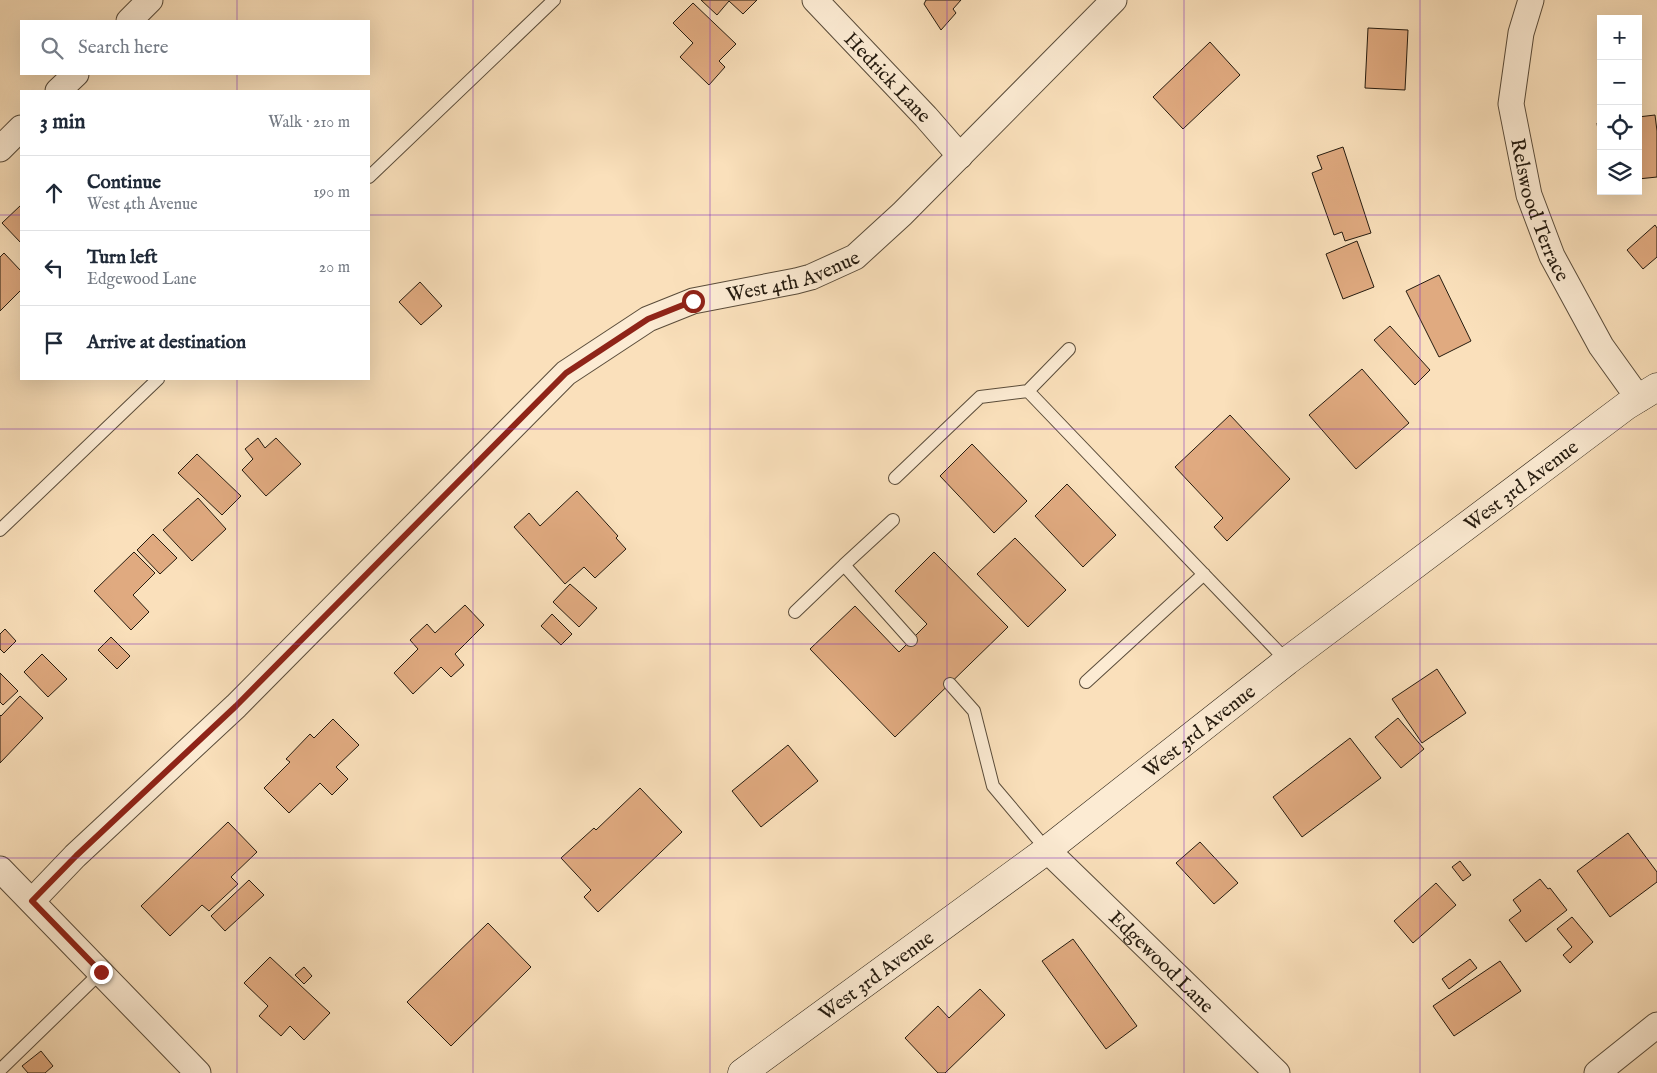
<!DOCTYPE html>
<html lang="en">
<head>
<meta charset="utf-8">
<style>
  :root { --surface:#fff; --page:#f6f6f7; --text:#1f2937; --muted:#747a83; --line:#e0e1e3 }
  body { margin:0; font-family:"IM FELL English",serif; background:var(--page); color:var(--text) }
  .controls { position:absolute; right:15px; top:15px; display:grid; overflow:hidden; border-radius:0px; box-shadow:0 5px 20px #0002 }
  .controls button { width:45px; height:45px; display:grid; place-items:center; padding:0; border:0; border-bottom:1px solid var(--line); background:var(--surface); color:var(--text); font:25px sans-serif }
  .stop { position:absolute; width:15px; height:15px; margin:-11px; border:4px solid #8f2418; border-radius:50%; background:#fff }
  .stop.end { background:#8f2418; border-color:#fff; box-shadow:0 1px 5px #0008 }
  .list { margin:0; padding:0; list-style:none }
  h2 { display:flex; justify-content:space-between; align-items:center; height:65px; margin:0; padding:0 20px; font-size:21px }
  h2 small { font-size:16px; font-weight:400; color:var(--muted) }
  .list li { display:grid; grid-template-columns:32px 1fr auto; gap:15px; align-items:center; box-sizing:border-box; height:75px; padding:0 20px; border-top:1px solid var(--line) }
  .list b { display:block; font-size:19px; white-space:nowrap }
  .list p { margin:0; font-size:16px; white-space:nowrap; color:var(--muted) }
  .list em { font-size:16px; font-style:normal; color:var(--muted) }
  .icon { flex:none; width:28px; height:28px; fill:none; stroke:currentColor; stroke-width:2; stroke-linecap:round; stroke-linejoin:round }
  .map { position:relative; flex:none; width:1657px; height:1073px; overflow:hidden }
  .search { position:absolute; background:var(--surface); box-shadow:0 5px 20px #0002; left:20px; top:20px; width:350px; height:55px; display:flex; align-items:center; gap:12px; box-sizing:border-box; padding:0 18px; border-radius:0px; color:var(--muted); font-size:19px }
  .panel { position:absolute; background:var(--surface); box-shadow:0 5px 20px #0002; left:20px; top:90px; width:350px; height:290px; border-radius:0px }
  .map>svg:first-child { display:block }
  .building { fill:#e0aa80; stroke:#251b0f }
  .lines { fill:none; stroke-linecap:round; stroke-linejoin:round }
  .lane-casing { stroke:#5a4c3a; stroke-width:14 }
  .street-casing { stroke:#5a4c3a; stroke-width:27 }
  .secondary-casing { stroke:#251b0f; stroke-width:29 }
  .lane { stroke:#fcebd3; stroke-width:12 }
  .street { stroke:#fcebd3; stroke-width:25 }
  .secondary { stroke:#fcebd3; stroke-width:28 }
  .route { stroke:#8f2418; stroke-width:6 }
  .grid { fill:none; stroke:#7b2cbf; stroke-width:1; stroke-opacity:0.55 }
  .labels { text-anchor:middle; stroke-width:5; stroke-linejoin:round; paint-order:stroke }
  .street-label { font-size:20px; fill:#251b0f; stroke:#fcebd3 }
</style>
</head>
<body>
<div class="map">
<svg width="1657" height="1073" viewBox="0 0 1657 1073">
  <rect width="100%" height="100%" fill="#fae0bb"/>
  <filter id="stains"><feTurbulence type="fractalNoise" baseFrequency=".004" numOctaves="4"/><feColorMatrix values="0 0 0 0 .2 0 0 0 0 .09 0 0 0 0 .02 0 0 0 .5 -.17"/></filter>
  <radialGradient id="worn" r=".72"><stop offset=".6" stop-color="#630" stop-opacity="0"/><stop offset="1" stop-color="#630" stop-opacity=".3"/></radialGradient>
  <!-- building -->
  <path class="building" d="M701 0H757L743 14 729 1 717 15Z
    M926 0H961L953 9 956 13 941 30 924 4Z
    M693 3 736 44 719 61 725 67 709 85 680 57 693 43 673 23Z
    M1368 28 1408 30 1405 90 1365 88Z
    M1210 42 1240 75 1183 129 1153 97Z
    M1655 115 1657 131V177L1638 179V117Z
    M1601 122V152L1597 123Z
    M1343 147 1371 233 1345 241 1342 232 1334 235 1312 173 1322 169 1317 156Z
    M21 205V243L2 223Z
    M1655 225 1657 228V257L1643 269 1627 250Z
    M1357 241 1374 287 1343 299 1326 254Z
    M4 253 21 271V290L0 311V257Z
    M1439 275 1471 341 1439 357 1406 291Z
    M420 282 442 306 421 325 399 302Z
    M1390 326 1430 370 1415 385 1374 340Z
    M1362 369 1409 423 1356 469 1309 415Z
    M1230 415 1290 479 1227 541 1214 527 1223 518 1175 467Z
    M258 438 265 448 276 438 301 464 266 496 242 470 253 459 245 449Z
    M972 444 1027 501 994 533 940 476Z
    M197 454 241 496 222 515 178 473Z
    M1067 484 1116 535 1083 567 1035 516Z
    M577 491 618 536 616 538 626 549 595 578 584 567 565 584 514 527 529 513 540 526Z
    M198 498 226 529 192 561 163 530Z
    M153 534 177 558 160 574 137 550Z
    M1015 538 1066 590 1028 627 977 574Z
    M134 552 155 573 133 595 149 612 131 630 94 591Z
    M934 552 1008 627 895 737 810 649 855 606 899 652 927 624 895 591Z
    M570 584 597 608 579 627 553 602Z
    M465 605 484 625 455 654 464 665 451 677 441 667 413 694 394 673 418 649 410 640 427 624 435 633Z
    M552 614 572 634 561 645 541 626Z
    M5 629 16 641 4 653 0 649V634Z
    M111 637 130 656 117 669 98 650Z
    M42 654 67 679 48 697 24 672Z
    M1437 669 1466 713 1422 743 1392 699Z
    M0 673 18 691 3 705 0 702Z
    M20 696 43 718 0 763V715L1 716Z
    M1398 718 1424 749 1401 768 1375 737Z
    M333 719 359 745 336 767 348 779 332 795 320 783 289 813 264 788 290 762 286 759 310 734 314 738Z
    M1350 738 1381 778 1302 837 1273 797Z
    M788 745 818 781 761 827 732 791Z
    M640 788 682 832 598 912 584 897 591 890 561 858 594 828 596 830Z
    M228 822 257 852 231 877 238 884 209 911 202 905 170 936 141 906Z
    M1628 833 1657 872V882L1610 917 1577 871Z
    M1200 842 1238 883 1214 904 1176 863Z
    M1460 861 1471 875 1463 881 1452 867Z
    M1540 879 1548 889 1550 888 1567 910 1526 942 1509 920 1521 911 1513 900Z
    M249 880 264 895 225 931 211 916Z
    M1436 883 1456 905 1413 943 1394 921Z
    M1572 917 1593 942 1570 963 1563 955 1572 947 1557 929Z
    M488 923 531 967 451 1046 407 1002Z
    M1073 939 1137 1026 1106 1049 1042 961Z
    M270 957 330 1013 304 1040 290 1026 281 1036 259 1016 268 1006 244 983Z
    M1470 959 1477 968 1449 989 1442 979Z
    M1500 961 1521 991 1454 1036 1433 1006Z
    M304 967 312 976 304 984 295 975Z
    M980 989 1005 1015 945 1073H938L905 1038 938 1006 949 1018Z
    M41 1051 53 1066 45 1073H28L22 1066Z"/>
  <g class="lines">
    <defs>
      <path id="lane" d="M369 177 554 0
        M1028 391 1069 349
        M895 478 980 397 1028 391 1287 661
        M0 530 158 379
        M844 565 893 520
        M795 612 844 565 911 640
        M1086 682 1204 574
        M950 684 974 711 993 786 1047 850
        M0 1070 101 972"/>
      <g id="street">
        <path id="s1" d="M815 0 926 117 960 156"/>
        <path id="s2" d="M1531 0 1521 33 1511 104 1529 195 1552 256 1601 346 1639 399"/>
        <path d="M129 21 150 0"/>
        <path d="M58 91 76 74"/>
        <path d="M0 149 21 128"/>
        <path id="s3" d="M1047 850 1277 1073"/>
        <path d="M0 869 198 1073"/>
        <path id="s4" d="M32 901 75 856 236 706 566 373 648 319 693 301 796 281 811 277 855 257 902 214 1114 0"/>
        <path d="M1597 1073 1657 1025"/>
      </g>
      <g id="secondary">
        <path id="s5" d="M742 1073 1047 850 1287 661 1626 406 1657 387"/>
      </g>
    </defs>
    <!-- lane casing -->
    <use href="#lane" class="lane-casing"/>
    <!-- street casing -->
    <use href="#street" class="street-casing"/>
    <!-- secondary casing -->
    <use href="#secondary" class="secondary-casing"/>
    <!-- lane -->
    <use href="#lane" class="lane"/>
    <!-- street -->
    <use href="#street" class="street"/>
    <!-- secondary -->
    <use href="#secondary" class="secondary"/>
  </g>
  <g class="lines">
    <!-- route -->
    <path class="route" d="M101 972 32 901 76 856 236 706 566 373 648 319 693 301"/>
  </g>
  <!-- grid -->
  <path class="grid" d="M237 0V21M473 0V1073M710 0V1073M947 0V1073M1184 0V1073M1420 0V1073M237 74V91M0 215H21M369 215H1657M237 379V1073M0 429H1657M0 644H1657M0 858H1657"/>
  <g class="labels">
    <!-- street labels -->
    <g class="street-label">
      <text dy="7" stroke="none"><textPath href="#s1" startOffset="106">Hedrick Lane</textPath></text>
      <text dy="7" stroke="none"><textPath href="#s2" startOffset="216">Relswood Terrace</textPath></text>
      <text dy="7" stroke="none"><textPath href="#s4" startOffset="1001">West 4th Avenue</textPath></text>
      <text dy="7" stroke="none"><textPath href="#s5" startOffset="976">West 3rd Avenue</textPath></text>
      <text dy="7" stroke="none"><textPath href="#s5" startOffset="571">West 3rd Avenue</textPath></text>
      <text dy="7" stroke="none"><textPath href="#s3" startOffset="160">Edgewood Lane</textPath></text>
      <text dy="7" stroke="none"><textPath href="#s5" startOffset="166">West 3rd Avenue</textPath></text>
    </g>
  </g>
  <rect width="100%" height="100%" filter="url(#stains)"/>
  <rect width="100%" height="100%" fill="url(#worn)"/>
</svg>
<div class="controls">
<button>+</button>
<button>−</button>
<button><svg class="icon" aria-label="locate" viewBox="0 0 24 24"><circle cx="12" cy="12" r="6"/><path d="M12 2v4M12 18v4M2 12h4M18 12h4"/></svg></button>
<button><svg class="icon" aria-label="layers" viewBox="0 0 24 24"><path d="M12 4l9 5-9 5-9-5zM3 14l9 5 9-5"/></svg></button>
</div>
<div class="stop" style="left:693px;top:301px"></div>
<div class="stop end" style="left:101px;top:972px"></div>
<div class="search"><svg class="icon" aria-label="search" viewBox="0 0 24 24"><circle cx="10" cy="10" r="6"/><path d="M15 15l6 6"/></svg>Search here</div>
<section class="panel">
<h2>3 min<small>Walk · 210 m</small></h2>
<ul class="list">
<li><svg class="icon" aria-label="ahead" viewBox="0 0 24 24"><path d="M12 20V5M6 11l6-6 6 6"/></svg><div><b>Continue</b><p>West 4th Avenue</p></div><em>190 m</em></li>
<li><svg class="icon" aria-label="left" viewBox="0 0 24 24"><path d="M17 20v-9H6M10 6l-5 5 5 5"/></svg><div><b>Turn left</b><p>Edgewood Lane</p></div><em>20 m</em></li>
<li><svg class="icon" aria-label="arrive" viewBox="0 0 24 24"><path d="M6 21V4h12l-3 4 3 4H6"/></svg><div><b>Arrive at destination</b></div></li>
</ul>
</section>
</div>
</body>
</html>
